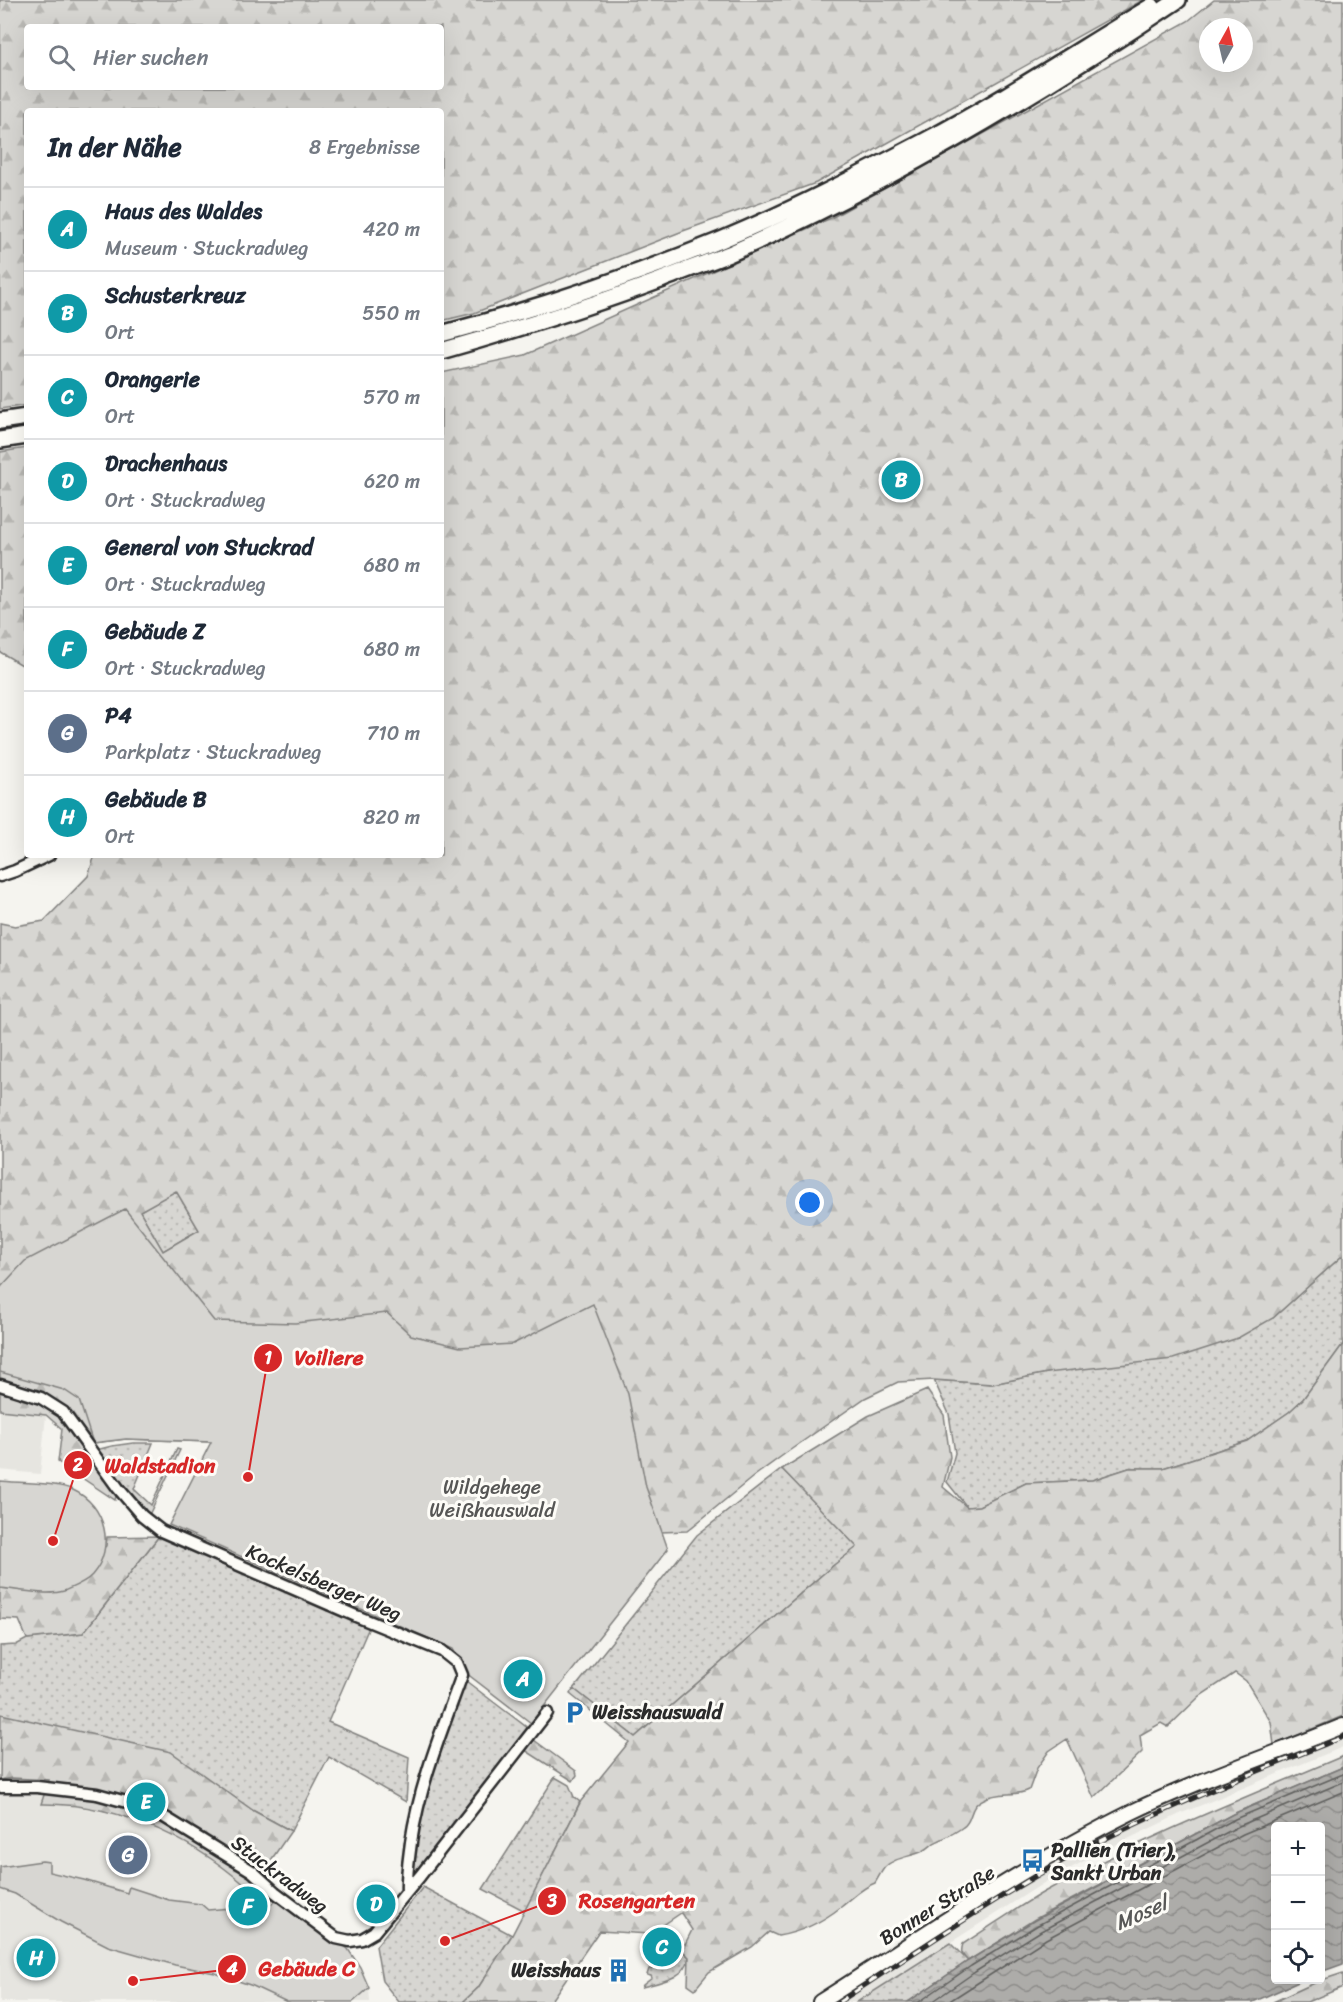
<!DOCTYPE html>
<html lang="de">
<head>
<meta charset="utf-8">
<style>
  :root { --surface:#fff; --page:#f2f2f3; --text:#1f2937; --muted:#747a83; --line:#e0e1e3; --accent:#111827 }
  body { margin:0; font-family:Sriracha,sans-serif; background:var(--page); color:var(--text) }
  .controls { position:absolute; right:18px; bottom:18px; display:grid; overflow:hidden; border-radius:6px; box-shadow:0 6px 24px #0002 }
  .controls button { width:54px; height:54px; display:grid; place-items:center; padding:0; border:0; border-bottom:2px solid var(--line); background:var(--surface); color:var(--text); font:30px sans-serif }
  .compass { position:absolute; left:1199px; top:18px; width:54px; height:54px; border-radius:50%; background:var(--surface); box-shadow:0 6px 24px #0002; rotate:8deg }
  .you { position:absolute; left:810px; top:1203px; width:21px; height:21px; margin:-15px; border:4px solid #fff; border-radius:50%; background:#1a73e8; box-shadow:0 0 0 9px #1a73e833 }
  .badge { display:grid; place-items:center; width:39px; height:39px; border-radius:50%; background:var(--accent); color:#fff; font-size:20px; font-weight:700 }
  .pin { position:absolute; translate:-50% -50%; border:3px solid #fff; box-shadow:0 2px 6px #0006 }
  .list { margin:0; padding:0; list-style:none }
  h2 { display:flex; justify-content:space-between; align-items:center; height:78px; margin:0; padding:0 24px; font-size:26px }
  h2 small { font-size:20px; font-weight:400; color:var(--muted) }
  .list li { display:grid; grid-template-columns:39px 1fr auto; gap:18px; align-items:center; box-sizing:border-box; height:84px; padding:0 24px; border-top:2px solid var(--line) }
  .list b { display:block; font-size:22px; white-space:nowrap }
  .list p { margin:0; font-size:20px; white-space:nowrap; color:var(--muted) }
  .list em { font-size:20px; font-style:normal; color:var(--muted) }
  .icon { flex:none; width:33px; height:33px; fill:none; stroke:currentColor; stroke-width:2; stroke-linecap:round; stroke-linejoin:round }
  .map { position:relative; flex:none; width:1343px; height:2002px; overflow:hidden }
  .search { position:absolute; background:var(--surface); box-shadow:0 6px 24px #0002; left:24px; top:24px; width:420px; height:66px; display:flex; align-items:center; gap:15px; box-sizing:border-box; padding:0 21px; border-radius:6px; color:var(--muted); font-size:22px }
  .panel { position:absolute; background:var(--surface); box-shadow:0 6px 24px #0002; left:24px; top:108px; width:420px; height:750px; border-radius:6px }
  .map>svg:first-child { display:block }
  .built { fill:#e6e5e0 }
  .grass { fill:url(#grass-dots); stroke:#81807e; stroke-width:1.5 }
  .forest { fill:url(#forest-firs); stroke:#81807e; stroke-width:1.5; fill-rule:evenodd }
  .park { fill:#d7d6d2; stroke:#81807e; stroke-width:1.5 }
  .water { fill:url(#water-waves); stroke:#797877; stroke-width:1.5 }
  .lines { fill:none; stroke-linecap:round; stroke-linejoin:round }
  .shore { stroke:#5f5f5d; stroke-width:1.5 }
  .minor-casing { stroke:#2b2b2b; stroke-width:15 }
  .major-casing { stroke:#2b2b2b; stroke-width:18 }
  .highway-casing { stroke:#2b2b2b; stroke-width:20 }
  .minor { stroke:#fdfcf7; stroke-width:10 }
  .major { stroke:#fdfcf7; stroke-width:14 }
  .highway { stroke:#fdfcf7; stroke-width:15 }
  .rail-casing { stroke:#2b2b2b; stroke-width:5 }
  .rail { stroke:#fdfcf7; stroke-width:3; stroke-dasharray:9; stroke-linecap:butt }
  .labels { text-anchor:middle; stroke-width:6; stroke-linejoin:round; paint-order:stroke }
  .park-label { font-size:20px; fill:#565655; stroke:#fdfcf7 }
  .street-label { font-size:20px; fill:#2b2b2b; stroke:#fdfcf7 }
  .poi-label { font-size:20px; font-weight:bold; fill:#2b2b2b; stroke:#fdfcf7; text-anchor:start }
  .water-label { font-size:21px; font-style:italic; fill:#585857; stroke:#fdfcf7 }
  .leader { fill:none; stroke:#d62828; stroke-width:2 }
  .callout-dot { fill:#d62828; stroke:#fdfcf7; stroke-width:2 }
  .mark-label { font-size:18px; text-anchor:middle; font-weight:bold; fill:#fff }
  .callout-label { font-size:21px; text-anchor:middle; font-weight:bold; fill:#d62828; stroke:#fdfcf7; stroke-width:6; stroke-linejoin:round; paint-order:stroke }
</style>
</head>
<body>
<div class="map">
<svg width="1343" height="2002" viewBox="0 0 1343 2002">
  <defs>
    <pattern id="grass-dots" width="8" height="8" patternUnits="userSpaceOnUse" patternTransform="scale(1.5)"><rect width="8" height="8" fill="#d7d6d2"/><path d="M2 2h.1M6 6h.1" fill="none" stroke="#b9b8b4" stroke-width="1.8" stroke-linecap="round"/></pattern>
    <pattern id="forest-firs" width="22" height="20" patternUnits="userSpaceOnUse" patternTransform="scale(1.5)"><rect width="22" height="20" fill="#d7d6d2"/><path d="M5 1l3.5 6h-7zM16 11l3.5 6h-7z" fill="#b9b8b4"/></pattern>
    <pattern id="water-waves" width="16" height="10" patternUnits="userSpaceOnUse" patternTransform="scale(1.5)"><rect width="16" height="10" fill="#adaca9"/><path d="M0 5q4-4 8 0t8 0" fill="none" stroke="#8d8c8a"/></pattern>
  </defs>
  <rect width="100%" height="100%" fill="#f5f4ef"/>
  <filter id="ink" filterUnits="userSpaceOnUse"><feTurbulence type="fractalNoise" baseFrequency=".0167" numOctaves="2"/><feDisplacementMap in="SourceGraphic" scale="12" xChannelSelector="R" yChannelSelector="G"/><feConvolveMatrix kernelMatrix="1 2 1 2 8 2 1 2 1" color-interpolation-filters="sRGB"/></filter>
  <g filter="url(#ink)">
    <!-- built -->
    <path class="built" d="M0 1410 46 1415 40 1474 0 1470Z
      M1343 1733V1747L1182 1813 1109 1848 1050 1879 857 2002H832L1045 1867 1078 1849 1181 1799Z
      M0 1791H44L42 1803H58L126 1817 167 1833 196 1849 242 1882 259 1898H278L348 1949 360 1967 369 1988 370 2002H0Z"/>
    <!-- grass -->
    <path class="grass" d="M176 1190 199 1230 163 1251 140 1211Z
      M1343 1255V1344L1303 1399 1289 1412 1247 1441 1163 1468H1129L1092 1480 1026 1483 979 1506 967 1507 947 1482 955 1453 949 1414 934 1380 992 1384 1047 1373 1273 1318Z
      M133 1443H153L134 1489 151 1505 177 1449 180 1450 148 1517 124 1489 96 1450 112 1446Z
      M782 1469 858 1547 830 1568 635 1737 574 1689 697 1535Z
      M159 1536 370 1625 328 1722 409 1757 406 1802 329 1757 291 1831 254 1811 0 1714V1646L16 1645 27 1639 83 1633Z
      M466 1681 529 1729 410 1880 419 1820 433 1766Z
      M555 1777 569 1785 574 1797 580 1802 525 1911 483 1889Z
      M423 1887 512 1935 478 1988 463 2002H399L382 1981 376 1946Z
      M686 1943 682 1950 689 1957C686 1979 660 1982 642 1987L643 1985 652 1978 651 1976 647 1975 649 1969H652V1965Z
      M950 1943 968 1961 908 2002H857Z"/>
    <!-- forest -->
    <path class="forest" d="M0 0H1143L816 183 683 231 474 313 441 321V111H27V405L0 409ZM27 27H441V87H27Z
      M1214 0H1343V1255L1273 1318 1238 1338 1173 1359 1047 1373 992 1384 934 1380 898 1382 865 1398 786 1453 753 1477 687 1531 634 1533 212 1442 126 1439 93 1443 87 1447 118 1490 115 1500 58 1462 62 1429 46 1415 0 1410V923L15 926 44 921 88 876 95 855H441V373L525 355 831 218 1188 21ZM1208 27H1244V63H1208ZM176 1191 199 1230 163 1251 140 1211Z
      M27 448V668L0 652V452Z
      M1343 1344V1716L1274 1745 1271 1722 1246 1681 1235 1673 1200 1696 1168 1727 1161 1723 1140 1735 1142 1752 1094 1798 1067 1739 1049 1751 1037 1768 1029 1790C1016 1797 999 1791 984 1799 967 1807 974 1820 963 1827 954 1834 944 1838 934 1843 930 1846 928 1849 923 1851 911 1857 895 1857 885 1867 881 1872 878 1878 875 1883 861 1888 853 1898 841 1907 822 1922 802 1932 778 1936L769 1932 752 1947 709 1972 695 1989 688 1984 689 1957 682 1950 692 1930 681 1913 650 1934 599 1931 550 2002H463L478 1988 512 1935 581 1801 629 1742 570 1694 574 1689 635 1737 830 1568 857 1547 782 1469 868 1416 927 1390 944 1415 950 1457 943 1487 967 1507 979 1506 1026 1483 1092 1480 1129 1468H1163L1247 1441 1289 1412 1303 1399Z
      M159 1536 83 1633 27 1639 19 1620 0 1619V1588L52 1593 106 1546 107 1537Z
      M1 1714 171 1752 254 1811 291 1831 256 1882 259 1898C201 1842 123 1803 41 1804L49 1780 12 1778 0 1780Z
      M534 1740 576 1771 577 1775 573 1781 525 1750Z
      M1343 1756V1767L1233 1814 1035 1919 968 1961C962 1955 960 1952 963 1944 990 1927 1016 1908 1044 1892 1139 1839 1242 1799 1343 1756Z
      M1343 1973V1987L1307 2002H1273L1319 1981Z"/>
    <!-- park -->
    <path class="park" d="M125 1209 214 1321 295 1323 387 1313 411 1335 460 1347 513 1344 593 1304 628 1394 646 1487 668 1549 531 1723 466 1673 453 1649 169 1525 211 1442 126 1439 93 1443 79 1400 64 1390 0 1372V1288L25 1261Z
      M0 1481C19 1483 56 1482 73 1490 106 1505 116 1548 92 1575 86 1582 73 1587 64 1591 48 1596 18 1590 0 1588Z
      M42 1861 49 1862V1872L84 1880 127 1893 129 1887 169 1900 201 1904 208 1910 231 1908 252 1923 278 1898 348 1949 360 1967 369 1988 353 2002H287L253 1986 215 1973 175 1965 108 1946 61 1922 15 1894 0 1889V1867Z"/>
    <!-- water -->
    <path class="water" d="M1343 1767V1964L1321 1972 1320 1826H1276V1980H1303L1253 2002H908L968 1961 1035 1920 1233 1814Z"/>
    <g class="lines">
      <!-- shore -->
      <path class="shore" d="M919 2002 971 1966 1038 1925 1235 1819 1343 1774
        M932 2002 975 1972 1041 1931 1239 1826 1343 1782
        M948 2002 1046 1939 1243 1834 1343 1792"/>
      <defs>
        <path id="minor" d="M0 876 15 871 49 855
          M0 1385 41 1398 63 1412 118 1488 142 1516 161 1531 356 1616 442 1651 457 1663 462 1675C442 1730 420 1783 411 1842 409 1859 406 1875 407 1892
          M0 1787H37L97 1794 130 1803 161 1815 252 1871 275 1892 336 1938 350 1941 362 1939 374 1932 420 1876 547 1713"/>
        <path id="major" d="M820 2002C922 1937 1024 1865 1132 1812 1200 1779 1273 1755 1343 1726"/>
        <path id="highway" d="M441 334C536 309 630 277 721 240 791 211 858 176 925 141 1003 100 1077 51 1152 6
          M441 351C515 330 589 307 661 280 683 271 706 263 729 254 886 185 1035 96 1178 0
          M0 421 27 417
          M0 440 27 436"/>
      </defs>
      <!-- minor casing -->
      <use href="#minor" class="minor-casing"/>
      <!-- major casing -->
      <use href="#major" class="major-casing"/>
      <!-- highway casing -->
      <use href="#highway" class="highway-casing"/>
      <!-- minor -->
      <use href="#minor" class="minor"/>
      <!-- major -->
      <use href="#major" class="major"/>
      <!-- highway -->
      <use href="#highway" class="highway"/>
      <defs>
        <path id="rail" d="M839 2002C916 1952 995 1897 1075 1854 1161 1809 1253 1773 1343 1737"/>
      </defs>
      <!-- rail casing -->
      <use href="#rail" class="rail-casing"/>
      <!-- rail -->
      <use href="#rail" class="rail"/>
    </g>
  </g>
  <!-- icons -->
  <defs>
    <symbol id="parking-bare" viewBox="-9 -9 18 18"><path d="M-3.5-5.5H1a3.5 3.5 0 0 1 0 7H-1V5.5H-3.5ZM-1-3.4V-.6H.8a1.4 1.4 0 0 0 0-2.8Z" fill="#1f6fb2" stroke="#fdfcf7" stroke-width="2.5" paint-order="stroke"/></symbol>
    <symbol id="bus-bare" viewBox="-9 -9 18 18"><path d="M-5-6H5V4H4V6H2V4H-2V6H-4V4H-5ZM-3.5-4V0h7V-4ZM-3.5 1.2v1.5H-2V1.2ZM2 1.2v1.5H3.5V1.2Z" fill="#1f6fb2" stroke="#fdfcf7" stroke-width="2.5" paint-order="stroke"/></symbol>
    <symbol id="building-bare" viewBox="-9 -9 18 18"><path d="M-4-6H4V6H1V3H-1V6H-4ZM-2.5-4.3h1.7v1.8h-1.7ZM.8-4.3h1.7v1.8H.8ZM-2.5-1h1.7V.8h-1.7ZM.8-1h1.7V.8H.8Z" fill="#1f6fb2" stroke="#fdfcf7" stroke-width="2.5" paint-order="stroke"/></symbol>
  </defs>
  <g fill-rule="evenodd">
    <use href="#parking-bare" x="558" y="1696" width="33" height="33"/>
    <use href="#bus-bare" x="1016" y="1844" width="33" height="33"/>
    <use href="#building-bare" x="602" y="1954" width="33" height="33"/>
  </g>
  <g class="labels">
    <!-- park labels -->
    <g class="park-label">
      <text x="492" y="1494">Wildgehege<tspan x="492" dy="23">Weißhauswald</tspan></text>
    </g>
    <!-- street labels -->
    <g class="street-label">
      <text transform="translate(324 1582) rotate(23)" y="7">Kockelsberger Weg</text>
      <text transform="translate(280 1874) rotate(37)" y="7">Stuckradweg</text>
      <text transform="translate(937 1905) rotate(-32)" y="7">Bonner Straße</text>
    </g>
    <!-- poi labels -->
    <g class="poi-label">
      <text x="592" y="1719">Weisshauswald</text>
      <text x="1051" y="1857">Pallien (Trier),<tspan x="1051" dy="23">Sankt Urban</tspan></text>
      <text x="601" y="1977" text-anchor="end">Weisshaus</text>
    </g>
    <!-- water labels -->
    <g class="water-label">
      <text transform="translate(1141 1913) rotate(-24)" y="7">Mosel</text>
    </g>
  </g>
  <!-- callouts -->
  <path class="leader" d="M248 1477L268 1358M53 1541L78 1465M445 1941L552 1901M133 1981L232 1969"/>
  <g class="callout-dot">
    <circle cx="248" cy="1477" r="6"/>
    <circle cx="53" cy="1541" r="6"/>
    <circle cx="445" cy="1941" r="6"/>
    <circle cx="133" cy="1981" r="6"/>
    <circle cx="268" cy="1358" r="15"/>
    <circle cx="78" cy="1465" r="15"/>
    <circle cx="552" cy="1901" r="15"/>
    <circle cx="232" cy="1969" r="15"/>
  </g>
  <g class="mark-label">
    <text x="268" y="1364">1</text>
    <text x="78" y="1471">2</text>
    <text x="552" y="1907">3</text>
    <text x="232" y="1975">4</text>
  </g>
  <g class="callout-label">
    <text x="329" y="1365">Voiliere</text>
    <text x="160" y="1473">Waldstadion</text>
    <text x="637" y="1908">Rosengarten</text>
    <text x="307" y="1976">Gebäude C</text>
  </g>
</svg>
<div class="controls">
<button>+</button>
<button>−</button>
<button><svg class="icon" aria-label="locate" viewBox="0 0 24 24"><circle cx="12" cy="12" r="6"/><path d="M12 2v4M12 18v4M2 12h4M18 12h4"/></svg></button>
</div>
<svg class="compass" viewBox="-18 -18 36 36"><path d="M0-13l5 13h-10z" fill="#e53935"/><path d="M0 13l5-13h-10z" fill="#747a83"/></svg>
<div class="you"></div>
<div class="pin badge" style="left:523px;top:1679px;background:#0f9aa8">A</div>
<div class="pin badge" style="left:901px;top:480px;background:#0f9aa8">B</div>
<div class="pin badge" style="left:662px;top:1947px;background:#0f9aa8">C</div>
<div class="pin badge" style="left:376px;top:1904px;background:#0f9aa8">D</div>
<div class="pin badge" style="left:146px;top:1802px;background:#0f9aa8">E</div>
<div class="pin badge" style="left:248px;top:1906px;background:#0f9aa8">F</div>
<div class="pin badge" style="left:128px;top:1855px;background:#5c6f8a">G</div>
<div class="pin badge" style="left:36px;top:1958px;background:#0f9aa8">H</div>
<div class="search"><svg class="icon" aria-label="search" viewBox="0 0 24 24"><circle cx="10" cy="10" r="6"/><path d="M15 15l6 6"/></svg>Hier suchen</div>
<section class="panel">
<h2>In der Nähe<small>8 Ergebnisse</small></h2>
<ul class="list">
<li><span class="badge" style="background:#0f9aa8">A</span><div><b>Haus des Waldes</b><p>Museum · Stuckradweg</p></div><em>420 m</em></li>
<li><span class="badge" style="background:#0f9aa8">B</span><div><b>Schusterkreuz</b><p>Ort</p></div><em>550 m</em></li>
<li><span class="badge" style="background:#0f9aa8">C</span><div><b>Orangerie</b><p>Ort</p></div><em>570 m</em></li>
<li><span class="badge" style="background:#0f9aa8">D</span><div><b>Drachenhaus</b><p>Ort · Stuckradweg</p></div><em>620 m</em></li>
<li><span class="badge" style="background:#0f9aa8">E</span><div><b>General von Stuckrad</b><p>Ort · Stuckradweg</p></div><em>680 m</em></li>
<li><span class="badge" style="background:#0f9aa8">F</span><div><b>Gebäude Z</b><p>Ort · Stuckradweg</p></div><em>680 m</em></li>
<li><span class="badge" style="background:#5c6f8a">G</span><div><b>P4</b><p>Parkplatz · Stuckradweg</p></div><em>710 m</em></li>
<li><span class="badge" style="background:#0f9aa8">H</span><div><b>Gebäude B</b><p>Ort</p></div><em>820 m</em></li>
</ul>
</section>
</div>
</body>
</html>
